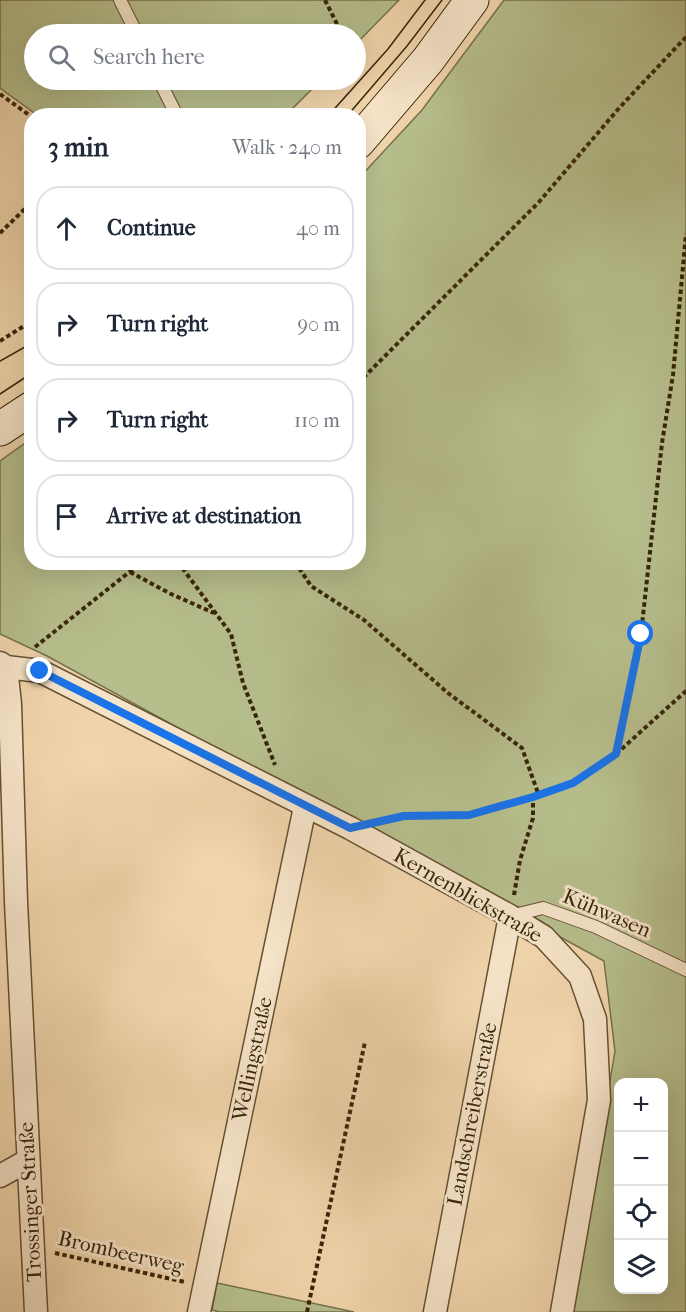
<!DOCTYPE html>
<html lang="en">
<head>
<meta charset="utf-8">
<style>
  :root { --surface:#fff; --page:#f2f2f3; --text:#1f2937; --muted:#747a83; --line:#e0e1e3 }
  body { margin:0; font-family:"IM FELL French Canon",serif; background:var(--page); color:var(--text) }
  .controls { position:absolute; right:18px; bottom:18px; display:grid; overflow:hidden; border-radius:12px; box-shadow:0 6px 24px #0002 }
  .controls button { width:54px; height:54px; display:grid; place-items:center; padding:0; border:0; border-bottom:2px solid var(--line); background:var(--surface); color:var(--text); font:30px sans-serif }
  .stop { position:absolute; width:18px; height:18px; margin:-14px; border:4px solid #1a73e8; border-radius:50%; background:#fff }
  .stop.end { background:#1a73e8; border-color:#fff; box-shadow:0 2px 6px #0008 }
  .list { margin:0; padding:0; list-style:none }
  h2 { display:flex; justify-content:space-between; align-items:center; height:78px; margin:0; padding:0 24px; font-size:26px }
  h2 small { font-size:20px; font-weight:400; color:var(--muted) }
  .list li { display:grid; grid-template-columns:39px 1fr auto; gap:18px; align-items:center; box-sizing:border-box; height:84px; margin:0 12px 12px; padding:0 12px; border:2px solid var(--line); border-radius:24px }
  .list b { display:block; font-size:22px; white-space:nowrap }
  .list em { font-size:20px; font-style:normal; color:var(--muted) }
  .icon { flex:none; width:33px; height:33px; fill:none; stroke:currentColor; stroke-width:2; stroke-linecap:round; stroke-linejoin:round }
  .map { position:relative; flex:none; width:686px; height:1312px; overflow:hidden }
  .search { position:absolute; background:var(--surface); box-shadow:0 6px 24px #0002; left:24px; top:24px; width:342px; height:66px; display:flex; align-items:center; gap:15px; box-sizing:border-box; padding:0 21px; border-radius:33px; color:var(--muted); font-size:22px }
  .panel { position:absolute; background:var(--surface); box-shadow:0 6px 24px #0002; left:24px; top:108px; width:342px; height:462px; border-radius:24px }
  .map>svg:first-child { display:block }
  .green { fill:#b6be8c; stroke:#76724c; stroke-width:1.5; fill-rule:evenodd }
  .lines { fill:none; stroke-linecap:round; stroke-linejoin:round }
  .service-casing { stroke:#665133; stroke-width:14 }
  .minor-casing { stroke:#665133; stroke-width:25 }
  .secondary-casing { stroke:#37250b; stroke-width:35 }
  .path { stroke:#37250b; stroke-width:4; stroke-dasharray:4.5 3; stroke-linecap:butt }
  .service { stroke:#f6e4c9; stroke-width:12 }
  .minor { stroke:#f6e4c9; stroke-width:22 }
  .secondary { stroke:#f6e4c9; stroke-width:33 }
  .tram { stroke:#37250b; stroke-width:1.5 }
  .route { stroke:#1a73e8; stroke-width:8 }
  .labels { text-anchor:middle; stroke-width:6; stroke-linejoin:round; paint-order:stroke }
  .street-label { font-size:21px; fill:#37250b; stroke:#f6e4c9 }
</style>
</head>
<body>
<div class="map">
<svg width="686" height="1312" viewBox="0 0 686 1312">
  <rect width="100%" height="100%" fill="#f1d5ac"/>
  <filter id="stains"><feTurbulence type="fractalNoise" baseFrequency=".00333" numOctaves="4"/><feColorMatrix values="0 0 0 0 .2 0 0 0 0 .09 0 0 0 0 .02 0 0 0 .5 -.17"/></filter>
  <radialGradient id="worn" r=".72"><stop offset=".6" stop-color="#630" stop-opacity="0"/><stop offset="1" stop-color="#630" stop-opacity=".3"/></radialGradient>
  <!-- green -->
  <path class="green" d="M0 0H399L356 44V34H34V80H321L286 115H37L0 88Z
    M504 0H686V1312H571L615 1051 604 961 47 656 0 634V461L31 439 32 562H358L359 178 422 110ZM618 1082H664V1290H618Z
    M217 1283 354 1312H220L212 1310Z"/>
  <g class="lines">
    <defs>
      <path id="service" d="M120 0 137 34
        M159 80 177 116
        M510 916 543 908 596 927 686 970"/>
      <path id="minor" d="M0 663 6 667 40 671 350 828 510 916 544 937 580 976 595 1019 599 1100 562 1312
        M6 667 10 704 16 902 36 1312
        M0 1176 27 1161
        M199 1312 305 807
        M435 1312 510 916"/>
      <path id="secondary" d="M358 142 428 60 472 0
        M0 429 32 408"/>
    </defs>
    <!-- service casing -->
    <use href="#service" class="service-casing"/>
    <!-- minor casing -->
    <use href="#minor" class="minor-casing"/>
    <!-- secondary casing -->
    <use href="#secondary" class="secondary-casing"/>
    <!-- path -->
    <path class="path" d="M325 0 342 34
      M0 94 32 117
      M0 233 32 202
      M0 341 32 321
      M358 383 539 202 620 107 686 37
      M178 562 231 634 243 683 275 765
      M295 562 311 586 364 620 448 693 522 748 539 796
      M130 572 171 594 214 613
      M35 647 142 562
      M616 754 641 634 662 443 673 375 686 234
      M383 821 404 816 469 815 539 796 573 783 616 754 686 691
      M514 895 520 860 533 818V797
      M55 1253 185 1282
      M307 1312 365 1042"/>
    <!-- service -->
    <use href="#service" class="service"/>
    <!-- minor -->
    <use href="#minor" class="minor"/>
    <!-- secondary -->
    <use href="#secondary" class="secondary"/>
    <!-- tram -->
    <path class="tram" d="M328 116 388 49 425 0
      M347 116 407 46 442 0
      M0 361 32 343
      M0 394 32 373"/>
  </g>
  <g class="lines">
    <!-- route -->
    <path class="route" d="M40 671 350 828 404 816 469 815 533 797 573 783 616 754 641 634"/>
  </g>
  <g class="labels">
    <!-- street labels -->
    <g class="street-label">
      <text transform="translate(468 895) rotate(30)" y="7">Kernenblickstraße</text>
      <text transform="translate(607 913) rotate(23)" y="7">Kühwasen</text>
      <text transform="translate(252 1059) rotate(-78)" y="7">Wellingstraße</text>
      <text transform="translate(472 1114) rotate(-79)" y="7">Landschreiberstraße</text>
      <text transform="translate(30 1202) rotate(-93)" y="7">Trossinger Straße</text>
      <text transform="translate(121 1252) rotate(13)" y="7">Brombeerweg</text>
    </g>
  </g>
  <rect width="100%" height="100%" filter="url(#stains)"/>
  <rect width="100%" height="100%" fill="url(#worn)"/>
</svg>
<div class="controls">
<button>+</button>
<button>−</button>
<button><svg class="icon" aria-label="locate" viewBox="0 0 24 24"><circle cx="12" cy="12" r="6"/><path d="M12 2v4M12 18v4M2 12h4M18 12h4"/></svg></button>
<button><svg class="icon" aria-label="layers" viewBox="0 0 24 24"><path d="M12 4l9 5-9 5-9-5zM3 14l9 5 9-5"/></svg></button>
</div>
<div class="stop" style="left:641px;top:634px"></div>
<div class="stop end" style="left:40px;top:671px"></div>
<div class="search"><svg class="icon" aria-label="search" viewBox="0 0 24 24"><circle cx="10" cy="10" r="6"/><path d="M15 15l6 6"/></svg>Search here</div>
<section class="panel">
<h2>3 min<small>Walk · 240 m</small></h2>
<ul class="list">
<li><svg class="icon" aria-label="ahead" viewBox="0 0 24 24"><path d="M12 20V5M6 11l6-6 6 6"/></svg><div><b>Continue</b></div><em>40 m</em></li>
<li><svg class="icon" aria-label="right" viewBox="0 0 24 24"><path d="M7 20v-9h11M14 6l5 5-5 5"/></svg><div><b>Turn right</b></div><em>90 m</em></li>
<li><svg class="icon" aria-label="right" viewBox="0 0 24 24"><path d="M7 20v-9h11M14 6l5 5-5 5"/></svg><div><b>Turn right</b></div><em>110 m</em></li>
<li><svg class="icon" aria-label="arrive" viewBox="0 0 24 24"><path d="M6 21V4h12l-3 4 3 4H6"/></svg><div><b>Arrive at destination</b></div></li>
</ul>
</section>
</div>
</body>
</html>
